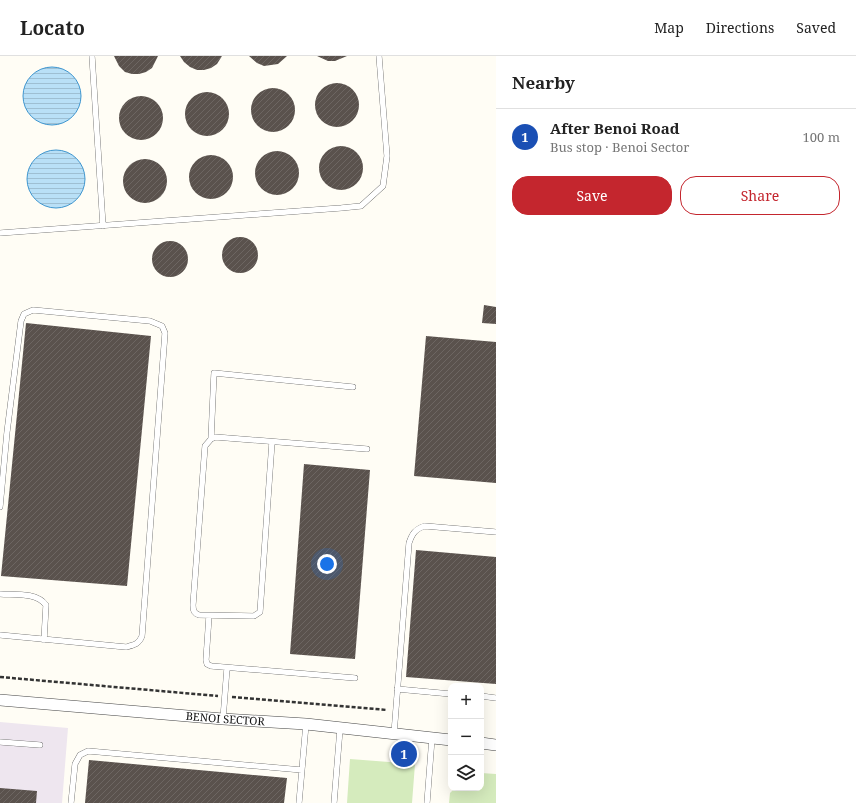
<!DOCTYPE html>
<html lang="en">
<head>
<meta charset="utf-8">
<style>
  :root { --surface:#fff; --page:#f6f6f6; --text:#222; --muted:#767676; --line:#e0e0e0; --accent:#c4262e }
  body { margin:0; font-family:"Noto Serif",serif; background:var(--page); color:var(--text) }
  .controls { position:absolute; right:12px; bottom:12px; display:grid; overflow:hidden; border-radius:8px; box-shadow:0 4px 16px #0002 }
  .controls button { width:36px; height:36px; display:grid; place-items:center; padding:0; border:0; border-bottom:1px solid var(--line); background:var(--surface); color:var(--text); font:20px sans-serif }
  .you { position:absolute; left:327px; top:508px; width:14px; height:14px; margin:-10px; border:3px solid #fff; border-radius:50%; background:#1a73e8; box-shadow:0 0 0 6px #1a73e833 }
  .badge { display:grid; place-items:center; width:26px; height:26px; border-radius:50%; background:var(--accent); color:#fff; font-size:13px; font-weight:700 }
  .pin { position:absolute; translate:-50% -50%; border:2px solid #fff; box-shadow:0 1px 4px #0006 }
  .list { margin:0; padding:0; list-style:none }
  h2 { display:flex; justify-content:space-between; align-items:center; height:52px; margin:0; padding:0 16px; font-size:17px }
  h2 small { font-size:13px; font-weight:400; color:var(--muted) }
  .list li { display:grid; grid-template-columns:26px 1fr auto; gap:12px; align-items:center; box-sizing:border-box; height:56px; padding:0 16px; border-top:1px solid var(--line) }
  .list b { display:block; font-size:15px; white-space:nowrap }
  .list p { margin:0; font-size:13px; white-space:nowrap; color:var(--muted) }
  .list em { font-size:13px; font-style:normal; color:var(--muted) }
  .actions { display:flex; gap:8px; padding:12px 16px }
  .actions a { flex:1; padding:9px 0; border:1px solid var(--accent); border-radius:16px; text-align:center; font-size:14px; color:var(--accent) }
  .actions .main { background:var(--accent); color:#fff }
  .icon { flex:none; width:22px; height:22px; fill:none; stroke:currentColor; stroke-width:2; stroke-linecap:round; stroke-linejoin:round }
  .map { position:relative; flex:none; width:496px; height:747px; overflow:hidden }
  header { display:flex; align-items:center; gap:24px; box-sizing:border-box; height:56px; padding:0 20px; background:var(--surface); border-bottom:1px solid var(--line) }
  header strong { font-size:19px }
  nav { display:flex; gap:22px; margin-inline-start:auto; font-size:14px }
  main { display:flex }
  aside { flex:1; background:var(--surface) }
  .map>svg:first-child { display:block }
  .industrial { fill:#eee6ef }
  .grass { fill:#d5ebbd }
  .water { fill:url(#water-rules); stroke:#3f96cf }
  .building { fill:url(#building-hatch) }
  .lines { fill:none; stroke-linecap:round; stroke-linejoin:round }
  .service-casing { stroke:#444; stroke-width:6 }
  .minor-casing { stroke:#444; stroke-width:12 }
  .path { stroke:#333; stroke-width:2.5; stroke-dasharray:4 2; stroke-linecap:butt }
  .service { stroke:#fff; stroke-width:5.5 }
  .minor { stroke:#fff; stroke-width:11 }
  .labels { text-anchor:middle; stroke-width:4; stroke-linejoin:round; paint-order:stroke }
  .street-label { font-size:11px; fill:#111; stroke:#fff }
</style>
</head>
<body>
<header>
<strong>Locato</strong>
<nav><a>Map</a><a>Directions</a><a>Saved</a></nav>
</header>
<main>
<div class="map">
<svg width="496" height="747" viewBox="0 0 496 747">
  <defs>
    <pattern id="water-rules" width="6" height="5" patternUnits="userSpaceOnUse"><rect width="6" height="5" fill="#b9e0f7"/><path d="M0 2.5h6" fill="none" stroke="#9ebfd3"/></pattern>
    <pattern id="building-hatch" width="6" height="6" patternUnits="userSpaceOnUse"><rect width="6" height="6" fill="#5a524d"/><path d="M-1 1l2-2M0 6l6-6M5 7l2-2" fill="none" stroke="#6d6662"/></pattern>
  </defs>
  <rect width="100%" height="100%" fill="#fffdf5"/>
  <!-- industrial -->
  <path class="industrial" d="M0 666 68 672 62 747H0Z"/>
  <!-- grass -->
  <path class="grass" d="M350 703 415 708 412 747H347Z
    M481 717 496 718V747H449L450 737 455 732H481Z"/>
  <!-- water -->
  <path class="water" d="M23 40a29 29 0 1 1 58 0a29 29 0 1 1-58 0Z
    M27 123a29 29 0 1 1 58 0a29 29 0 1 1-58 0Z"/>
  <!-- building -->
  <path class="building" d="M114 0H158L152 12 146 16 139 18H132L125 16 119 10Z
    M180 0H222L217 8 211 12 204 14H197L190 11 184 6Z
    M249 0H287L278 8 264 10 257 7Z
    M317 0H347L335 5H328Z
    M315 49a22 22 0 1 1 44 0a22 22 0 1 1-44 0Z
    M251 54a22 22 0 1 1 44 0a22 22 0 1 1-44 0Z
    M185 58a22 22 0 1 1 44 0a22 22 0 1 1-44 0Z
    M119 62a22 22 0 1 1 44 0a22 22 0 1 1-44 0Z
    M319 112a22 22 0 1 1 44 0a22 22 0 1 1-44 0Z
    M255 117a22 22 0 1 1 44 0a22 22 0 1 1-44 0Z
    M189 121a22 22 0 1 1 44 0a22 22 0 1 1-44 0Z
    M123 125a22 22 0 1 1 44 0a22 22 0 1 1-44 0Z
    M222 199a18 18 0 1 1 36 0a18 18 0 1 1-36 0Z
    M152 203a18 18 0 1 1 36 0a18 18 0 1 1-36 0Z
    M484 249 496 251V268L482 267Z
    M26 267 151 280 127 530 1 520Z
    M426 280 496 286V427L414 420Z
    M304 408 370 414 355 603 290 598Z
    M416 494 496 501V628L406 621Z
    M89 704 287 722 284 747H85Z
    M0 732 37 735 36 747H0Z"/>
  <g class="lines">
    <defs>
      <path id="service" d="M92 0 103 170
        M0 177 341 152 361 150 383 130 387 100 379 0
        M211 383 214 317 353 331
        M272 386 260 556 254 560 199 559C194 557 193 555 193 549L205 390 211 383 215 381 367 393
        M0 451 7 376 21 265 24 258 33 254 150 265 162 270 165 277 142 580C139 588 134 589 126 591L0 579
        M0 538C15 539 36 536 46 549L44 584
        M209 560 206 604 207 608 211 610 355 622
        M397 633 451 638
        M481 640 496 642
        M223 663 227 612
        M394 678 409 487C412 478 415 473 425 470L496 476
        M0 686 40 689
        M71 747 75 708 80 699 88 695 302 714
        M299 747 306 668
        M334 747 340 673
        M427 747 432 682"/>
      <g id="minor">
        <path id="s1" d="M0 644 223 663 306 668 451 684"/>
        <path d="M481 687 496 689"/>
      </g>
    </defs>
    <!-- service casing -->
    <use href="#service" class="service-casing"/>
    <!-- minor casing -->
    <use href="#minor" class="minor-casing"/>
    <!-- path -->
    <path class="path" d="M0 621 218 640
      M232 641 387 654"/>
    <!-- service -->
    <use href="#service" class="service"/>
    <!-- minor -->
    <use href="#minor" class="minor"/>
  </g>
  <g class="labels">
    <!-- street labels -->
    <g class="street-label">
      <text dy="4" stroke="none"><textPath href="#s1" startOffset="226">BENOI SECTOR</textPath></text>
    </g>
  </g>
</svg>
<div class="controls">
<button>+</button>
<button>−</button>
<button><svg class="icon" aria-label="layers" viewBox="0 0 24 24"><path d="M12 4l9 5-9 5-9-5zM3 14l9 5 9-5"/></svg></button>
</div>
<div class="you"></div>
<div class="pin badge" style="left:404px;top:698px;background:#1a4fb4">1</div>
</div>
<aside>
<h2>Nearby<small></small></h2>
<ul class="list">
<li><span class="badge" style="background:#1a4fb4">1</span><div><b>After Benoi Road</b><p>Bus stop · Benoi Sector</p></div><em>100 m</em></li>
</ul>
<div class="actions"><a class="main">Save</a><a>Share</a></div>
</aside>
</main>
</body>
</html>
